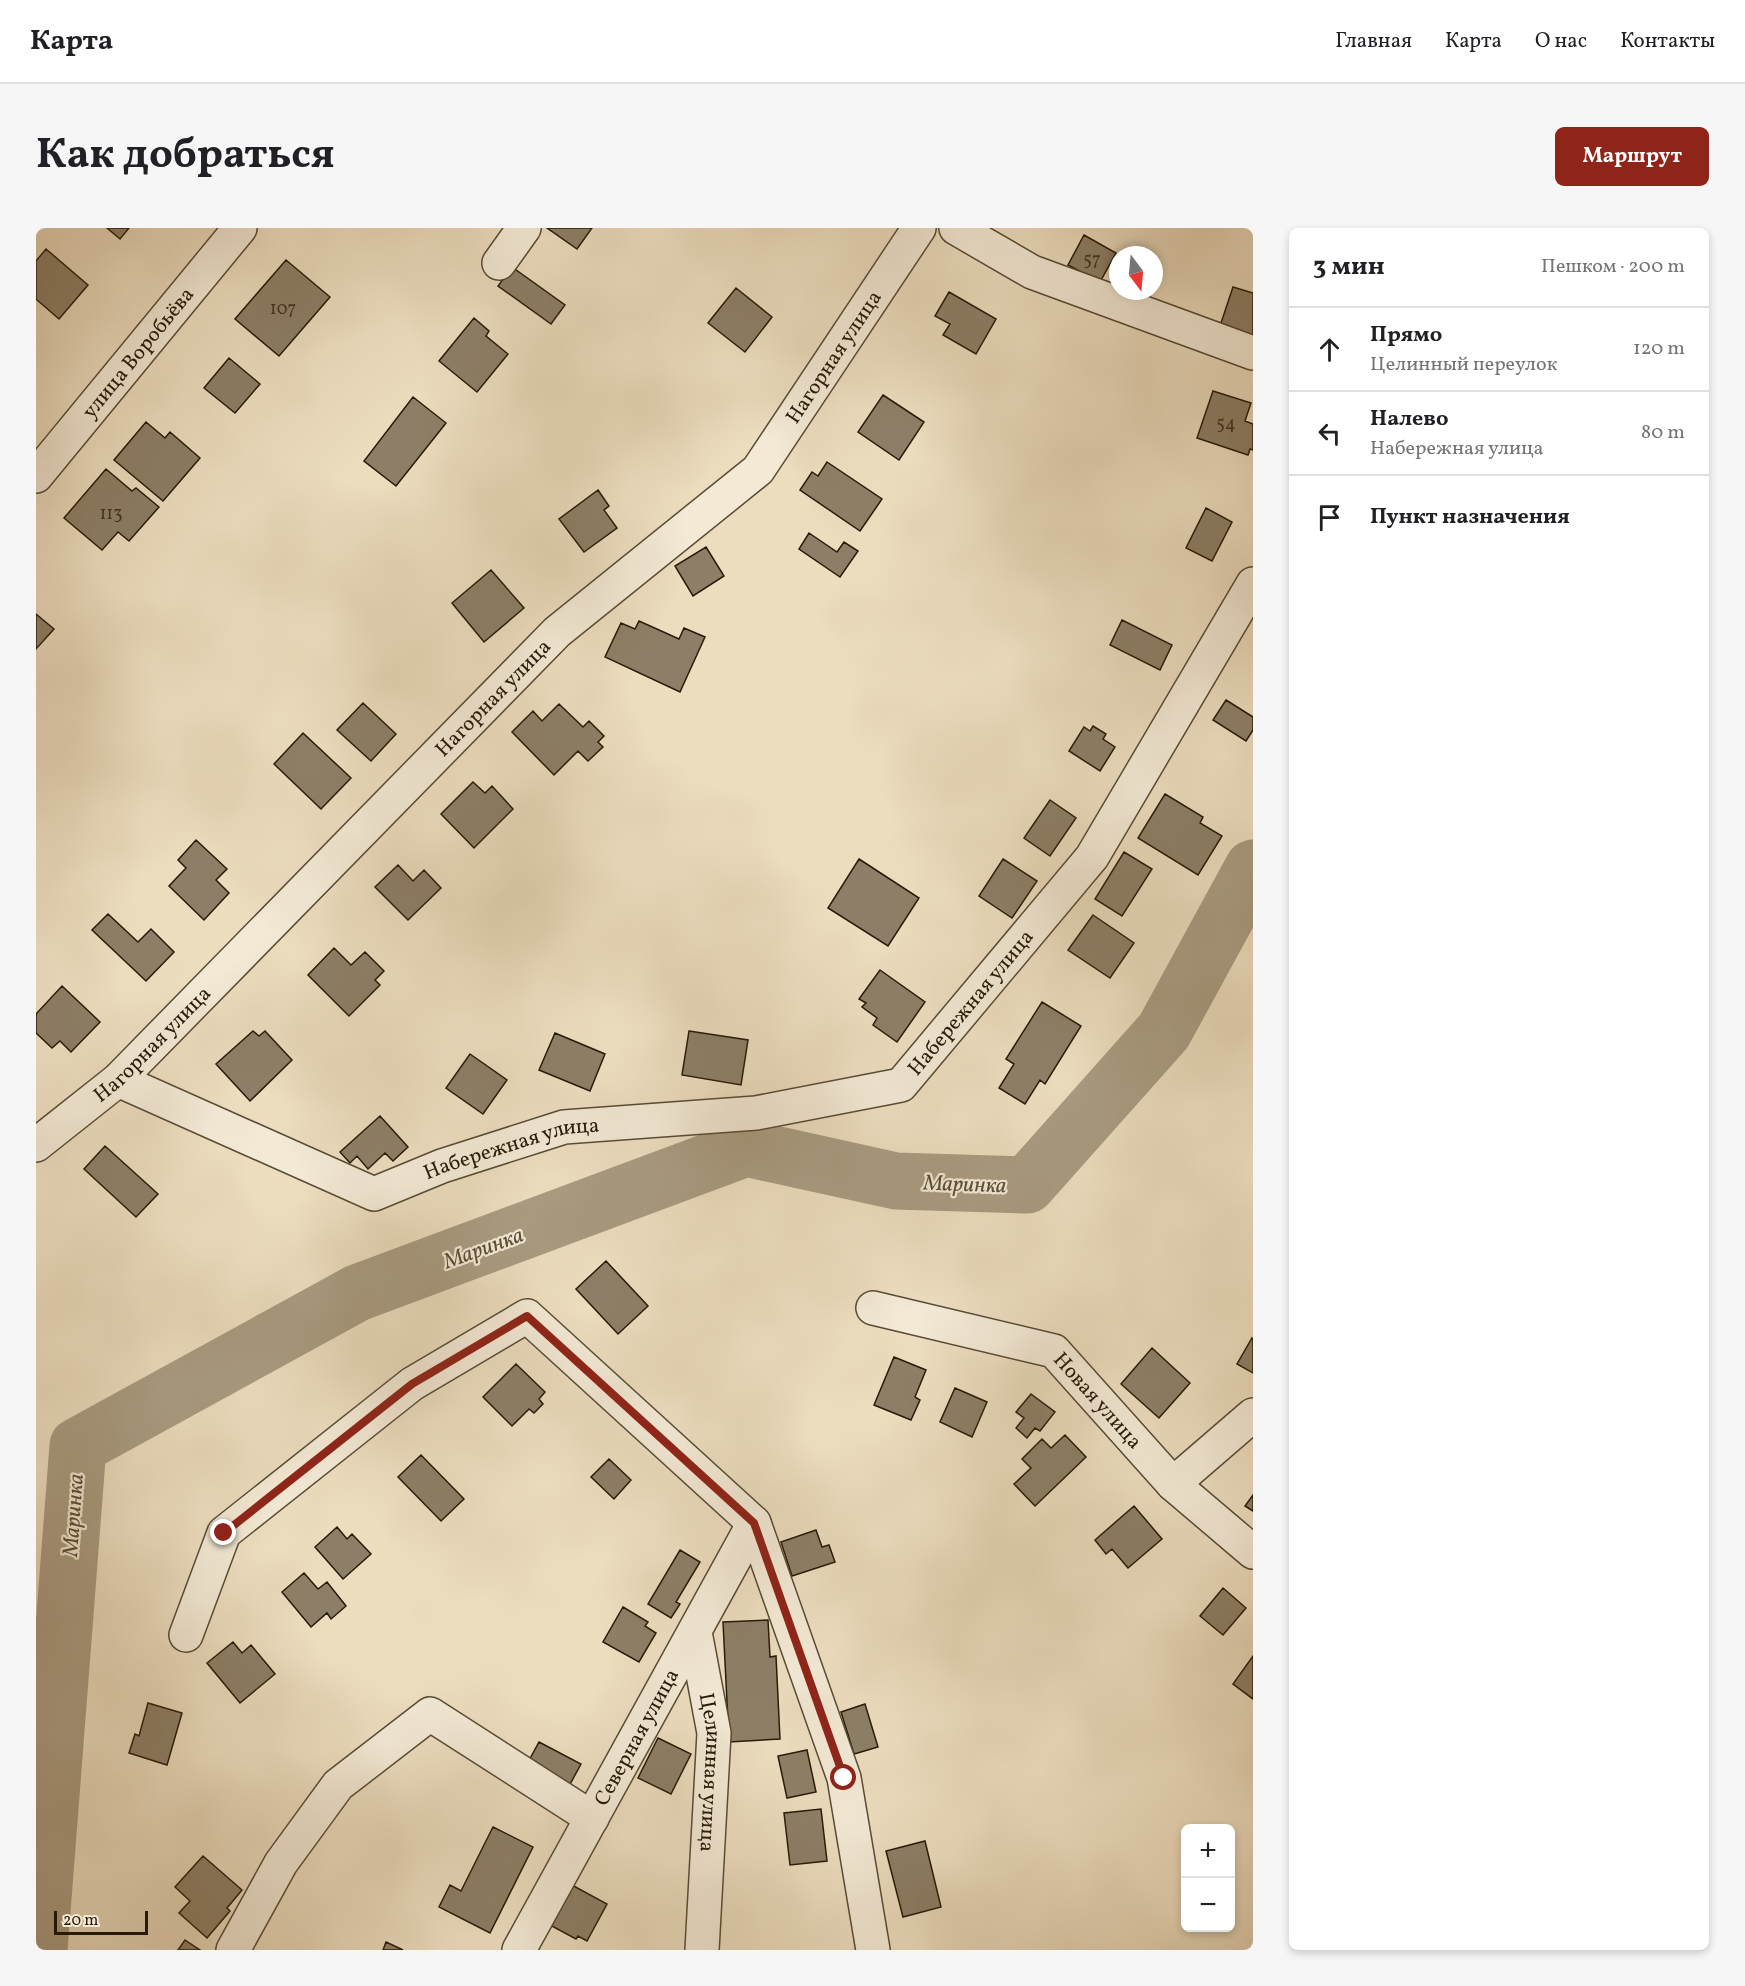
<!DOCTYPE html>
<html lang="ru">
<head>
<meta charset="utf-8">
<style>
  :root { --surface:#fff; --page:#f6f6f6; --text:#202124; --muted:#757577; --line:#e0e0e0; --accent:#8f2418 }
  body { margin:0; font-family:Vollkorn,serif; background:var(--page); color:var(--text) }
  .controls { position:absolute; right:18px; bottom:18px; display:grid; overflow:hidden; border-radius:9px; box-shadow:0 3px 9px #0003 }
  .controls button { width:54px; height:54px; display:grid; place-items:center; padding:0; border:0; border-bottom:2px solid var(--line); background:var(--surface); color:var(--text); font:30px sans-serif }
  .compass { position:absolute; left:1073px; top:18px; width:54px; height:54px; border-radius:50%; background:var(--surface); box-shadow:0 3px 9px #0003; rotate:164deg }
  .scale { position:absolute; left:18px; bottom:15px; width:94px; box-sizing:border-box; padding-left:6px; border:3px solid #271a08; border-top:0; font-size:16px; line-height:21px; white-space:nowrap; color:#271a08; -webkit-text-stroke:4px #f3e9d5; paint-order:stroke }
  .stop { position:absolute; width:18px; height:18px; margin:-14px; border:4px solid #8f2418; border-radius:50%; background:#fff }
  .stop.end { background:#8f2418; border-color:#fff; box-shadow:0 2px 6px #0008 }
  .list { margin:0; padding:0; list-style:none }
  h2 { display:flex; justify-content:space-between; align-items:center; height:78px; margin:0; padding:0 24px; font-size:26px }
  h2 small { font-size:20px; font-weight:400; color:var(--muted) }
  .list li { display:grid; grid-template-columns:39px 1fr auto; gap:18px; align-items:center; box-sizing:border-box; height:84px; padding:0 24px; border-top:2px solid var(--line) }
  .list b { display:block; font-size:22px; white-space:nowrap }
  .list p { margin:0; font-size:20px; white-space:nowrap; color:var(--muted) }
  .list em { font-size:20px; font-style:normal; color:var(--muted) }
  .icon { flex:none; width:33px; height:33px; fill:none; stroke:currentColor; stroke-width:2; stroke-linecap:round; stroke-linejoin:round }
  .map { position:relative; flex:none; width:1217px; height:1722px; overflow:hidden; border-radius:9px }
  header { display:flex; align-items:center; gap:36px; box-sizing:border-box; height:84px; padding:0 30px; background:var(--surface); border-bottom:2px solid var(--line) }
  header strong { font-size:28px }
  nav { display:flex; gap:33px; margin-inline-start:auto; font-size:21px }
  .intro { display:flex; align-items:center; justify-content:space-between; box-sizing:border-box; height:144px; padding:0 36px }
  h1 { margin:0; font-size:42px }
  .button { padding:15px 27px; border-radius:9px; background:var(--accent); color:#fff; font-size:21px; font-weight:700 }
  main { display:flex; gap:36px; padding:0 36px }
  aside { flex:1; background:var(--surface); border-radius:9px; box-shadow:0 3px 9px #0003 }
  .map>svg:first-child { display:block }
  .lines { fill:none; stroke-linecap:round; stroke-linejoin:round }
  .river { stroke:#a99b81; stroke-width:57 }
  .building { fill:#8d7f67; stroke:#271a08; stroke-width:1.5 }
  .street-casing { stroke:#584b36; stroke-width:36 }
  .street { stroke:#f3e9d5; stroke-width:33 }
  .route { stroke:#8f2418; stroke-width:8 }
  .labels { text-anchor:middle; stroke-width:4.5; stroke-linejoin:round; paint-order:stroke }
  .number-label { font-size:18px; fill:#403320 }
  .street-label { font-size:21px; fill:#271a08; stroke:#f3e9d5 }
  .water-label { font-size:22px; font-style:italic; fill:#5b4e38; stroke:#f3e9d5 }
</style>
</head>
<body>
<header>
<strong>Карта</strong>
<nav><a>Главная</a><a>Карта</a><a>О нас</a><a>Контакты</a></nav>
</header>
<div class="intro"><h1>Как добраться</h1><a class="button">Маршрут</a></div>
<main>
<div class="map">
<svg width="1217" height="1722" viewBox="0 0 1217 1722">
  <rect width="100%" height="100%" fill="#ecddbf"/>
  <filter id="stains"><feTurbulence type="fractalNoise" baseFrequency=".00333" numOctaves="4"/><feColorMatrix values="0 0 0 0 .2 0 0 0 0 .09 0 0 0 0 .02 0 0 0 .5 -.17"/></filter>
  <radialGradient id="worn" r=".72"><stop offset=".6" stop-color="#630" stop-opacity="0"/><stop offset="1" stop-color="#630" stop-opacity=".3"/></radialGradient>
  <g class="lines">
    <!-- river -->
    <path class="river" d="M3 1722 42 1218 321 1065 710 920 860 953 991 957 1128 803 1217 640"/>
  </g>
  <!-- building -->
  <path class="building" d="M71 0H93L84 11Z
    M511 0H556L541 21Z
    M1048 7 1080 25 1064 54 1032 37Z
    M10 21 52 57 23 91 0 71V33Z
    M250 32 294 69 243 128 199 91Z
    M476 39 529 77 515 96 462 58Z
    M1197 59 1217 65V115L1182 104Z
    M700 60 736 89 709 124 672 95Z
    M913 64 960 91 940 126 907 107 914 96 899 88Z
    M438 90 453 103 450 108 472 126 441 164 403 133Z
    M193 130 224 156 199 185 168 160Z
    M1177 163 1215 175 1209 193 1217 196V222L1214 221 1212 227 1161 210Z
    M847 167 888 194 863 232 822 204Z
    M377 169 410 195 360 258 328 233Z
    M110 194 129 210 134 204 164 230 127 273 78 232Z
    M791 234 846 271 824 303 764 262 776 244 782 248Z
    M70 241 96 263 100 260 123 279 93 313 82 304 66 322 28 290Z
    M562 262 573 278 568 282 581 300 548 324 523 291Z
    M1170 280 1196 294 1176 333 1150 320Z
    M773 305 801 324 808 314 822 323 804 349 763 321Z
    M670 319 688 348 657 368 639 338Z
    M455 342 488 380 448 414 416 375Z
    M0 386 18 401 0 421Z
    M1086 392 1136 417 1124 442 1074 417Z
    M603 393 643 411 648 400 669 409 644 464 569 429 585 395 599 401Z
    M1190 472 1217 489V502L1210 513 1177 492Z
    M327 475 360 506 335 533 301 502Z
    M523 476 547 499 553 493 568 508 562 514 567 519 552 533 542 523 518 547 476 504 497 483 506 493Z
    M1057 498 1070 506 1067 511 1079 519 1064 543 1033 523 1048 499 1054 503Z
    M267 505 315 550 285 581 238 536Z
    M437 554 449 565 456 558 477 581 438 620 405 586Z
    M1129 566 1167 589 1164 595 1186 608 1162 647 1102 610Z
    M1014 572 1040 590 1014 628 988 610Z
    M160 612 191 641 180 652 193 665 168 692 133 658 150 640 142 632Z
    M1088 624 1116 641 1086 688 1059 671Z
    M823 631 883 670 852 718 792 680Z
    M967 631 1001 653 976 690 943 668Z
    M362 637 377 653 388 642 405 660 372 692 339 659Z
    M72 686 102 714 115 701 138 724 110 753 56 702Z
    M1057 687 1098 715 1074 750 1032 722Z
    M298 720 315 737 329 724 348 743 339 752 344 757 313 788 272 747Z
    M844 742 889 774 861 814 837 797 841 790 826 779 830 775 823 771Z
    M26 758 64 794 35 824 24 813 16 820 0 805V786Z
    M1006 774 1045 798 1009 856 1004 852 989 876 963 860 978 836 970 831Z
    M217 803 223 808 229 803 256 832 214 873 180 836Z
    M653 803 712 812 705 857 646 847Z
    M519 805 569 826 554 863 503 842Z
    M434 826 471 852 447 886 410 860Z
    M344 888 372 919 357 933 349 925 332 941 321 928 314 935 304 924Z
    M69 918 122 966 100 989 48 941Z
    M570 1033 612 1078 582 1106 540 1061Z
    M1216 1110 1217 1111V1145L1201 1136Z
    M1116 1120 1154 1155 1123 1190 1085 1156Z
    M858 1129 890 1142 879 1169 884 1172 875 1192 838 1177Z
    M480 1136 509 1164 503 1171 507 1176 498 1185 493 1181 476 1198 447 1169Z
    M919 1160 951 1174 936 1209 904 1194Z
    M995 1166 1019 1184 1004 1203 999 1200 991 1210 980 1200 988 1190 980 1184Z
    M1029 1207 1050 1229 999 1278 978 1256 995 1240 986 1231 1006 1211 1015 1220Z
    M385 1227 428 1271 405 1293 362 1249Z
    M573 1231 595 1252 578 1271 555 1249Z
    M1217 1267V1283L1209 1278Z
    M1098 1278 1126 1311 1092 1340 1076 1321 1070 1326 1059 1312Z
    M301 1299 311 1311 316 1306 335 1326 307 1351 279 1319Z
    M780 1302 786 1319 793 1317 799 1334 756 1348 745 1314Z
    M644 1322 664 1334 640 1374 644 1376 635 1390 612 1376Z
    M268 1345 282 1361 291 1354 310 1378 295 1391 291 1385 275 1399 246 1364Z
    M1187 1360 1210 1380 1187 1407 1164 1388Z
    M587 1379 612 1394 609 1398 620 1405 603 1434 567 1414Z
    M732 1392 734 1429 740 1428 744 1511 693 1514 687 1394Z
    M197 1414 206 1425 215 1417 239 1446 204 1475 171 1435Z
    M1217 1428V1471L1197 1456Z
    M112 1475 146 1485 131 1537 93 1525 99 1506 103 1508Z
    M829 1476 842 1519 818 1526 805 1484Z
    M622 1510 655 1526 635 1566 602 1550Z
    M503 1514 545 1536 532 1560 490 1538Z
    M771 1522 780 1564 751 1570 742 1528Z
    M785 1581 791 1633 754 1637 748 1585Z
    M457 1599 497 1619 454 1705 403 1679 414 1657 425 1663Z
    M889 1613 905 1679 867 1689 850 1623Z
    M167 1628 206 1662 191 1680 194 1683 171 1710 143 1685 154 1673 139 1659Z
    M534 1656 571 1676 551 1713 542 1708 540 1711 512 1696Z
    M149 1712 164 1722H142Z
    M350 1714 367 1722H347Z"/>
  <g class="lines">
    <defs>
      <g id="street">
        <path d="M920 0 996 44 1217 125"/>
        <path d="M463 35 488 0"/>
        <path id="s1" d="M0 248 204 0"/>
        <path id="s2" d="M82 852 338 966 406 938 528 899 720 885 865 857 1056 629 1217 356"/>
        <path id="s3" d="M0 917 82 852 521 404 722 242 883 0"/>
        <path id="s4" d="M837 1080 1018 1123 1137 1256 1217 1324"/>
        <path d="M1137 1256 1217 1187"/>
        <path id="s5" d="M659 1404 678 1505 666 1722"/>
        <path d="M150 1407 188 1305 376 1156 491 1088 718 1295 808 1550 837 1722"/>
        <path d="M197 1722 245 1635 302 1557 394 1486 556 1590"/>
        <path id="s6" d="M483 1722 718 1295"/>
      </g>
    </defs>
    <!-- street casing -->
    <use href="#street" class="street-casing"/>
    <!-- street -->
    <use href="#street" class="street"/>
  </g>
  <g class="lines">
    <!-- route -->
    <path class="route" d="M188 1305 376 1156 491 1088 718 1295 808 1550"/>
  </g>
  <g class="labels">
    <!-- number labels -->
    <g class="number-label">
      <text x="1056" y="37">57</text>
      <text x="247" y="86">107</text>
      <text x="1190" y="201">54</text>
      <text x="75" y="291">113</text>
    </g>
    <!-- street labels -->
    <g class="street-label">
      <text dy="7" stroke="none"><textPath href="#s1" startOffset="160">улица Воробьёва</textPath></text>
      <text dy="7" stroke="none"><textPath href="#s3" startOffset="1126">Нагорная улица</textPath></text>
      <text dy="7" stroke="none"><textPath href="#s3" startOffset="640">Нагорная улица</textPath></text>
      <text dy="7" stroke="none"><textPath href="#s2" startOffset="930">Набережная улица</textPath></text>
      <text dy="7" stroke="none"><textPath href="#s3" startOffset="154">Нагорная улица</textPath></text>
      <text dy="7" stroke="none"><textPath href="#s2" startOffset="426">Набережная улица</textPath></text>
      <text dy="7" stroke="none"><textPath href="#s4" startOffset="252">Новая улица</textPath></text>
      <text dy="7" stroke="none"><textPath href="#s6" startOffset="243">Северная улица</textPath></text>
      <text dy="7" stroke="none"><textPath href="#s5" startOffset="142">Целинная улица</textPath></text>
    </g>
    <!-- water labels -->
    <g class="water-label">
      <text transform="translate(929 955) rotate(2)" y="8">Маринка</text>
      <text transform="translate(447 1019) rotate(-20)" y="8">Маринка</text>
      <text transform="translate(36 1287) rotate(-86)" y="8">Маринка</text>
    </g>
  </g>
  <rect width="100%" height="100%" filter="url(#stains)"/>
  <rect width="100%" height="100%" fill="url(#worn)"/>
</svg>
<div class="controls">
<button>+</button>
<button>−</button>
</div>
<svg class="compass" viewBox="-18 -18 36 36"><path d="M0-13l5 13h-10z" fill="#e53935"/><path d="M0 13l5-13h-10z" fill="#757577"/></svg>
<div class="scale">20 m</div>
<div class="stop" style="left:808px;top:1550px"></div>
<div class="stop end" style="left:188px;top:1305px"></div>
</div>
<aside>
<h2>3 мин<small>Пешком · 200 m</small></h2>
<ul class="list">
<li><svg class="icon" aria-label="ahead" viewBox="0 0 24 24"><path d="M12 20V5M6 11l6-6 6 6"/></svg><div><b>Прямо</b><p>Целинный переулок</p></div><em>120 m</em></li>
<li><svg class="icon" aria-label="left" viewBox="0 0 24 24"><path d="M17 20v-9H6M10 6l-5 5 5 5"/></svg><div><b>Налево</b><p>Набережная улица</p></div><em>80 m</em></li>
<li><svg class="icon" aria-label="arrive" viewBox="0 0 24 24"><path d="M6 21V4h12l-3 4 3 4H6"/></svg><div><b>Пункт назначения</b></div></li>
</ul>
</aside>
</main>
</body>
</html>
